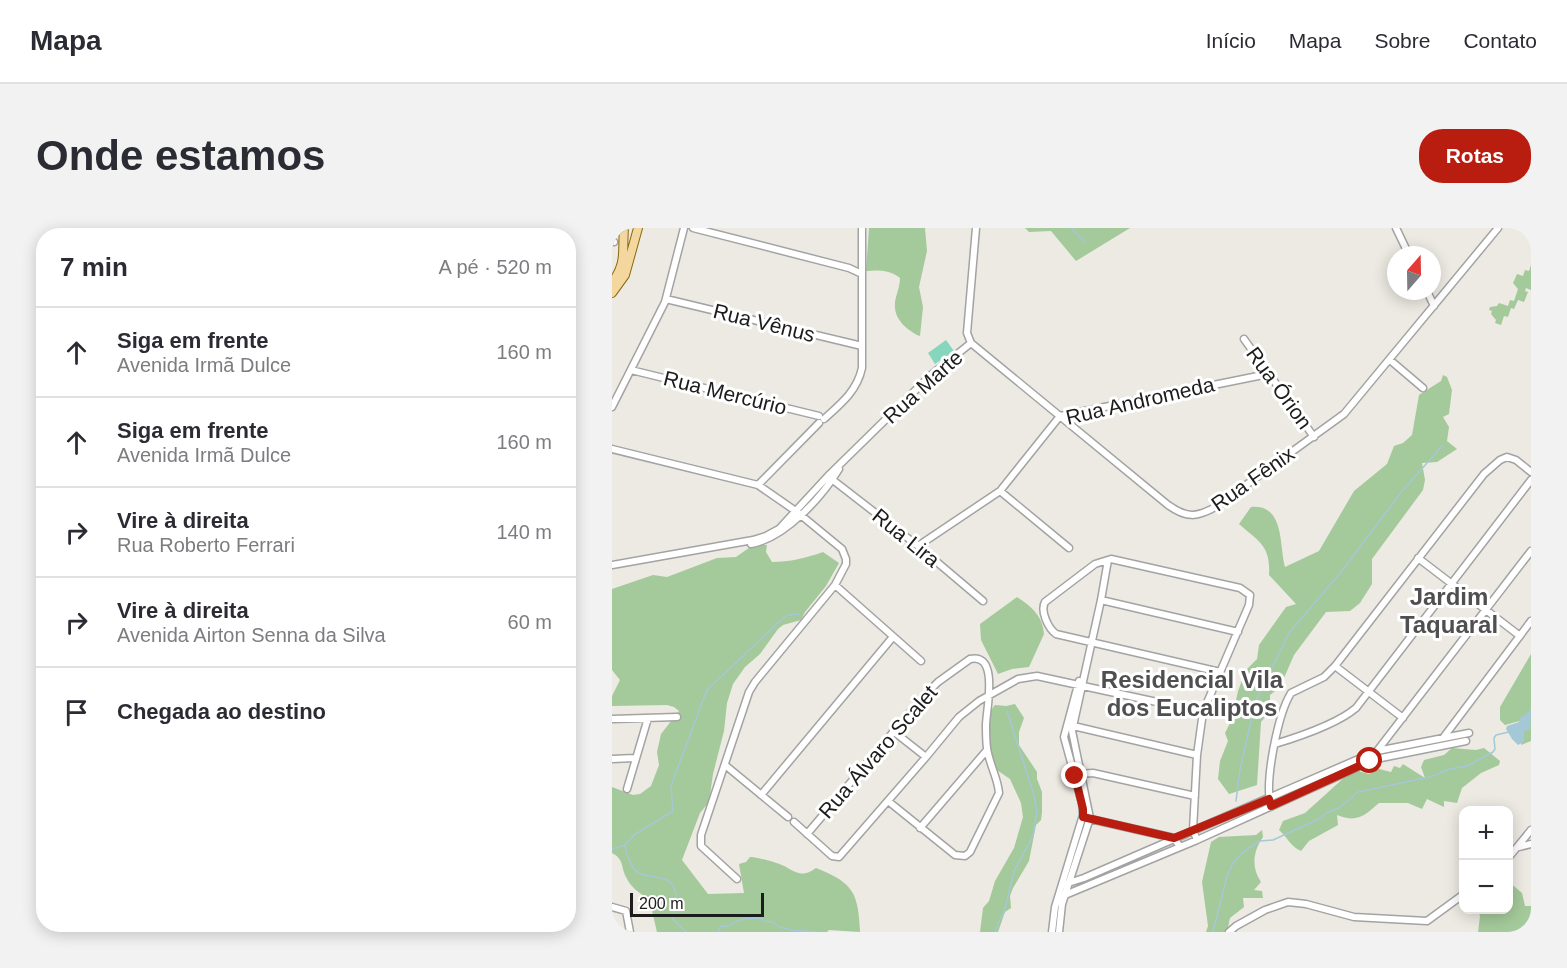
<!DOCTYPE html>
<html lang="pt">
<head>
<meta charset="utf-8">
<style>
  :root { --surface:#fff; --page:#f2f2f3; --text:#2b2b33; --muted:#7c7c81; --line:#e1e1e2; --accent:#b81d0f }
  body { margin:0; font-family:Arial,sans-serif; background:var(--page); color:var(--text) }
  .controls { position:absolute; right:18px; bottom:18px; display:grid; overflow:hidden; border-radius:12px; box-shadow:0 3px 15px #0003 }
  .controls button { width:54px; height:54px; display:grid; place-items:center; padding:0; border:0; border-bottom:2px solid var(--line); background:var(--surface); color:var(--text); font:30px sans-serif }
  .compass { position:absolute; left:775px; top:18px; width:54px; height:54px; border-radius:50%; background:var(--surface); box-shadow:0 3px 15px #0003; rotate:20deg }
  .scale { position:absolute; left:18px; bottom:15px; width:134px; box-sizing:border-box; padding-left:6px; border:3px solid #1c1c1c; border-top:0; font-size:16px; line-height:21px; white-space:nowrap; color:#1c1c1c; -webkit-text-stroke:4px #fff; paint-order:stroke }
  .stop { position:absolute; width:18px; height:18px; margin:-14px; border:4px solid #b81d0f; border-radius:50%; background:#fff }
  .stop.end { background:#b81d0f; border-color:#fff; box-shadow:0 2px 6px #0008 }
  .list { margin:0; padding:0; list-style:none }
  h2 { display:flex; justify-content:space-between; align-items:center; height:78px; margin:0; padding:0 24px; font-size:26px }
  h2 small { font-size:20px; font-weight:400; color:var(--muted) }
  .list li { display:grid; grid-template-columns:39px 1fr auto; gap:18px; align-items:center; box-sizing:border-box; height:90px; padding:0 24px; border-top:2px solid var(--line) }
  .list b { display:block; font-size:22px; white-space:nowrap }
  .list p { margin:0; font-size:20px; white-space:nowrap; color:var(--muted) }
  .list em { font-size:20px; font-style:normal; color:var(--muted) }
  .icon { flex:none; width:33px; height:33px; fill:none; stroke:currentColor; stroke-width:2; stroke-linecap:round; stroke-linejoin:round }
  .map { position:relative; flex:none; width:919px; height:704px; overflow:hidden; border-radius:24px }
  header { display:flex; align-items:center; gap:36px; box-sizing:border-box; height:84px; padding:0 30px; background:var(--surface); border-bottom:2px solid var(--line) }
  header strong { font-size:28px }
  nav { display:flex; gap:33px; margin-inline-start:auto; font-size:21px }
  .intro { display:flex; align-items:center; justify-content:space-between; box-sizing:border-box; height:144px; padding:0 36px }
  h1 { margin:0; font-size:42px }
  .button { padding:15px 27px; border-radius:24px; background:var(--accent); color:#fff; font-size:21px; font-weight:700 }
  main { display:flex; gap:36px; padding:0 36px }
  aside { flex:1; background:var(--surface); border-radius:24px; box-shadow:0 3px 15px #0003 }
  .map>svg:first-child { display:block }
  .forest { fill:#a4c99a }
  .pitch { fill:#85d6bd }
  .water { fill:#a5c8d7 }
  .lines { fill:none; stroke-linecap:round; stroke-linejoin:round }
  .stream { stroke:#a5c8d7; stroke-width:1.5 }
  .minor-casing { stroke:#a3a3a3; stroke-width:9 }
  .major-casing { stroke:#88690b; stroke-width:10 }
  .minor { stroke:#fff; stroke-width:6 }
  .major { stroke:#f4d69f; stroke-width:8 }
  .route { stroke:#b81d0f; stroke-width:8 }
  .labels { text-anchor:middle; stroke-width:6; stroke-linejoin:round; paint-order:stroke }
  .street-label { font-size:21px; fill:#1c1c1c; stroke:#fff }
  .quarter-label { font-size:24px; font-weight:bold; fill:#4f4f4f; stroke:#fff }
</style>
</head>
<body>
<header>
<strong>Mapa</strong>
<nav><a>Início</a><a>Mapa</a><a>Sobre</a><a>Contato</a></nav>
</header>
<div class="intro"><h1>Onde estamos</h1><a class="button">Rotas</a></div>
<main>
<aside>
<h2>7 min<small>A pé · 520 m</small></h2>
<ul class="list">
<li><svg class="icon" aria-label="ahead" viewBox="0 0 24 24"><path d="M12 20V5M6 11l6-6 6 6"/></svg><div><b>Siga em frente</b><p>Avenida Irmã Dulce</p></div><em>160 m</em></li>
<li><svg class="icon" aria-label="ahead" viewBox="0 0 24 24"><path d="M12 20V5M6 11l6-6 6 6"/></svg><div><b>Siga em frente</b><p>Avenida Irmã Dulce</p></div><em>160 m</em></li>
<li><svg class="icon" aria-label="right" viewBox="0 0 24 24"><path d="M7 20v-9h11M14 6l5 5-5 5"/></svg><div><b>Vire à direita</b><p>Rua Roberto Ferrari</p></div><em>140 m</em></li>
<li><svg class="icon" aria-label="right" viewBox="0 0 24 24"><path d="M7 20v-9h11M14 6l5 5-5 5"/></svg><div><b>Vire à direita</b><p>Avenida Airton Senna da Silva</p></div><em>60 m</em></li>
<li><svg class="icon" aria-label="arrive" viewBox="0 0 24 24"><path d="M6 21V4h12l-3 4 3 4H6"/></svg><div><b>Chegada ao destino</b></div></li>
</ul>
</aside>
<div class="map">
<svg width="919" height="704" viewBox="0 0 919 704">
  <rect width="100%" height="100%" fill="#eceae2"/>
  <!-- forest -->
  <path class="forest" d="M257 0H313L315 23 307 59 311 79 308 108C297 104 283 92 283 79 282 70 288 61 288 50 278 42 266 42 254 43Z
    M413 0H518L464 33 439 3 417 4Z
    M919 37V62L914 60 913 63 916 64 912 74 906 72 902 81 899 80 896 89 892 88 889 97 883 95 884 92 879 86 880 83 877 82 878 79 885 78 887 75 896 78 898 72 902 73 906 61 901 55 905 46 911 48 913 42 917 43Z
    M831 147 835 149 840 162 837 186 831 189 837 199 835 213 845 221 825 234 810 235 813 252 811 262 760 331V356L748 375 738 383 714 384 682 427 668 459 658 467V483L649 494 645 557 617 566 606 551 608 533 616 513 613 505 620 491 626 463 634 442 645 431 647 417 674 379 684 376 657 347C659 317 646 313 627 296L639 279C673 276 667 317 673 339L707 323 742 263 775 236 782 218 791 215 800 207 807 167 829 153Z
    M141 317H155L154 324 160 334C178 334 194 330 211 324L227 335 214 358 193 384 189 392 171 397 166 401 148 426 133 439 121 456 115 475 112 503 101 546 97 574 88 585 70 632 96 666 132 665 127 636 134 634 138 629C143 628 169 636 174 639 186 646 192 649 204 640 242 655 246 665 248 704L217 702 215 704H45L40 683 44 675C33 669 19 661 14 649 9 639 12 631 0 625V559L21 567 28 566 39 558 47 537 45 524 49 506 67 483 62 479 55 477 0 478V468L8 452 0 442V361L41 347 55 349 105 330 124 329Z
    M405 369C419 378 431 388 432 406L417 439 400 441 386 446 369 412 368 396Z
    M919 426V513L909 517 915 491 893 497 888 492V479Z
    M403 476 412 490 407 504V517L425 544V551L430 564V584L429 592 424 597 417 633 401 660 398 668 399 680 393 684 386 704H368L371 680 377 673 383 653 402 620 411 589 409 575 398 551 382 540C379 522 369 492 383 477L394 478Z
    M840 520 864 522 872 520 888 533 887 537 869 545 850 560 845 575 832 573V579L815 571 810 581 796 575H767C752 588 745 595 725 587L726 597 697 613 689 623C678 618 676 610 667 602L671 593 693 585 735 547 746 543 757 546 767 541 779 544 782 538 788 540 791 536 813 550 809 539 812 532 832 527Z
    M650 602 651 609C641 623 639 640 649 654L642 662 650 663 651 670H631L632 679 618 690 615 704H594L596 698 590 654 599 614 607 609 644 607Z
    M897 654 910 665 913 678H919V704H866L868 688 866 682H897Z"/>
  <!-- pitch -->
  <path class="pitch" d="M334 112 342 123 323 136 316 125Z"/>
  <!-- water -->
  <path class="water" d="M919 482 918 501 912 504V514L906 517 900 511 894 501 895 498 907 494V491Z"/>
  <g class="lines">
    <!-- stream -->
    <path class="stream" d="M459 0 473 14
      M624 573 628 541 644 472 677 405 729 344 791 262 831 217
      M13 618C14 626 20 643 29 646 43 651 63 646 64 668 64 675 62 684 61 691L74 704
      M0 621 13 617 22 607 61 583 59 558 95 462 169 392 176 387 187 386
      M106 704 109 698C121 699 118 696 128 692 134 690 142 691 149 690L152 693 161 694 167 699 179 702 206 704
      M383 704 388 691 392 685 402 643 421 608 425 583 421 564 395 483
      M601 704 615 648 621 635 631 624 648 613 661 612 707 591 716 584 727 580 746 564 818 549 838 541 855 538 881 524 883 521 882 510 884 507 897 504"/>
    <defs>
      <path id="minor" d="M81 0 237 40 250 46
        M784 0 797 27
        M0 14H2
        M815 63 822 78
        M54 71 250 118
        M632 111 702 209
        M359 115 556 277C574 290 585 290 605 278L732 186 886 0
        M359 115 355 105 364 0
        M778 132 811 160
        M19 142 207 188
        M0 179 53 74 72 0
        M212 191C229 176 245 163 250 140V0
        M0 221 146 257 185 284 230 321 234 331V336L223 357 143 454 137 464 89 607V618L125 651
        M217 249 306 318 371 373
        M146 257 207 195
        M388 263 457 320
        M139 316C173 310 210 269 227 241
        M306 318 388 263 448 188 656 146
        M806 330 908 408
        M0 337 141 312 154 308 167 301 216 248 319 147 359 115
        M223 357 309 433
        M489 372 626 404
        M723 438 791 490
        M0 491 65 489
        M457 497 585 527
        M281 503 314 529
        M831 510 919 393
        M663 516C686 509 725 496 744 480L919 252
        M765 523 919 323
        M0 531 23 530
        M113 537 176 589
        M466 546 481 545 583 568
        M15 561 36 490
        M149 567 280 410
        M659 578C652 554 666 486 679 465L712 449 723 438 872 246 888 232 895 229 904 232 919 244
        M474 590 562 610 568 619
        M182 594 220 628 227 629 314 529 347 489 367 473 406 451 425 448 591 484
        M308 600 375 522
        M195 606 311 469 326 454 358 431C388 424 374 483 374 497 374 505 374 513 375 520 377 536 386 550 387 565L358 624 353 628 343 627 276 573
        M585 612 581 602 585 527 591 484 637 377 638 367 628 360 499 331 483 336 433 374C428 383 436 400 444 406L608 444
        M907 619 919 616
        M897 629 919 602
        M450 657 472 650 765 523 857 505
        M447 667H453L585 612 764 531 854 513
        M0 679 14 683 18 704
        M440 704 443 679 471 587 470 575 452 509 467 453
        M447 704 450 676 478 590 460 503 489 372 496 332
        M617 704 624 698 653 682 676 674 694 676 742 689 815 693 852 666"/>
      <path id="major" d="M0 55C15 34 10 24 12 0
        M0 65 13 47 26 0"/>
    </defs>
    <!-- minor casing -->
    <use href="#minor" class="minor-casing"/>
    <!-- major casing -->
    <use href="#major" class="major-casing"/>
    <!-- minor -->
    <use href="#minor" class="minor"/>
    <!-- major -->
    <use href="#major" class="major"/>
  </g>
  <g class="lines">
    <!-- route -->
    <path class="route" d="M463 548 471 581V589L562 610 657 571 659 578 758 533"/>
  </g>
  <g class="labels">
    <!-- street labels -->
    <g class="street-label">
      <text transform="translate(152 95) rotate(14)" y="7">Rua Vênus</text>
      <text transform="translate(311 159) rotate(-42)" y="7">Rua Marte</text>
      <text transform="translate(667 160) rotate(54)" y="7">Rua Órion</text>
      <text transform="translate(113 165) rotate(14)" y="7">Rua Mercúrio</text>
      <text transform="translate(528 173) rotate(-13)" y="7">Rua Andromeda</text>
      <text transform="translate(641 251) rotate(-35)" y="7">Rua Fênix</text>
      <text transform="translate(294 310) rotate(39)" y="7">Rua Lira</text>
      <text transform="translate(266 524) rotate(-49)" y="7">Rua Álvaro Scalet</text>
    </g>
    <!-- quarter labels -->
    <g class="quarter-label">
      <text x="837" y="377">Jardim<tspan x="837" dy="28">Taquaral</tspan></text>
      <text x="580" y="460">Residencial Vila<tspan x="580" dy="28">dos Eucaliptos</tspan></text>
    </g>
  </g>
</svg>
<div class="controls">
<button>+</button>
<button>−</button>
</div>
<svg class="compass" viewBox="-18 -18 36 36"><path d="M0-13l5 13h-10z" fill="#e53935"/><path d="M0 13l5-13h-10z" fill="#7c7c81"/></svg>
<div class="scale">200 m</div>
<div class="stop" style="left:758px;top:533px"></div>
<div class="stop end" style="left:463px;top:548px"></div>
</div>
</main>
</body>
</html>
